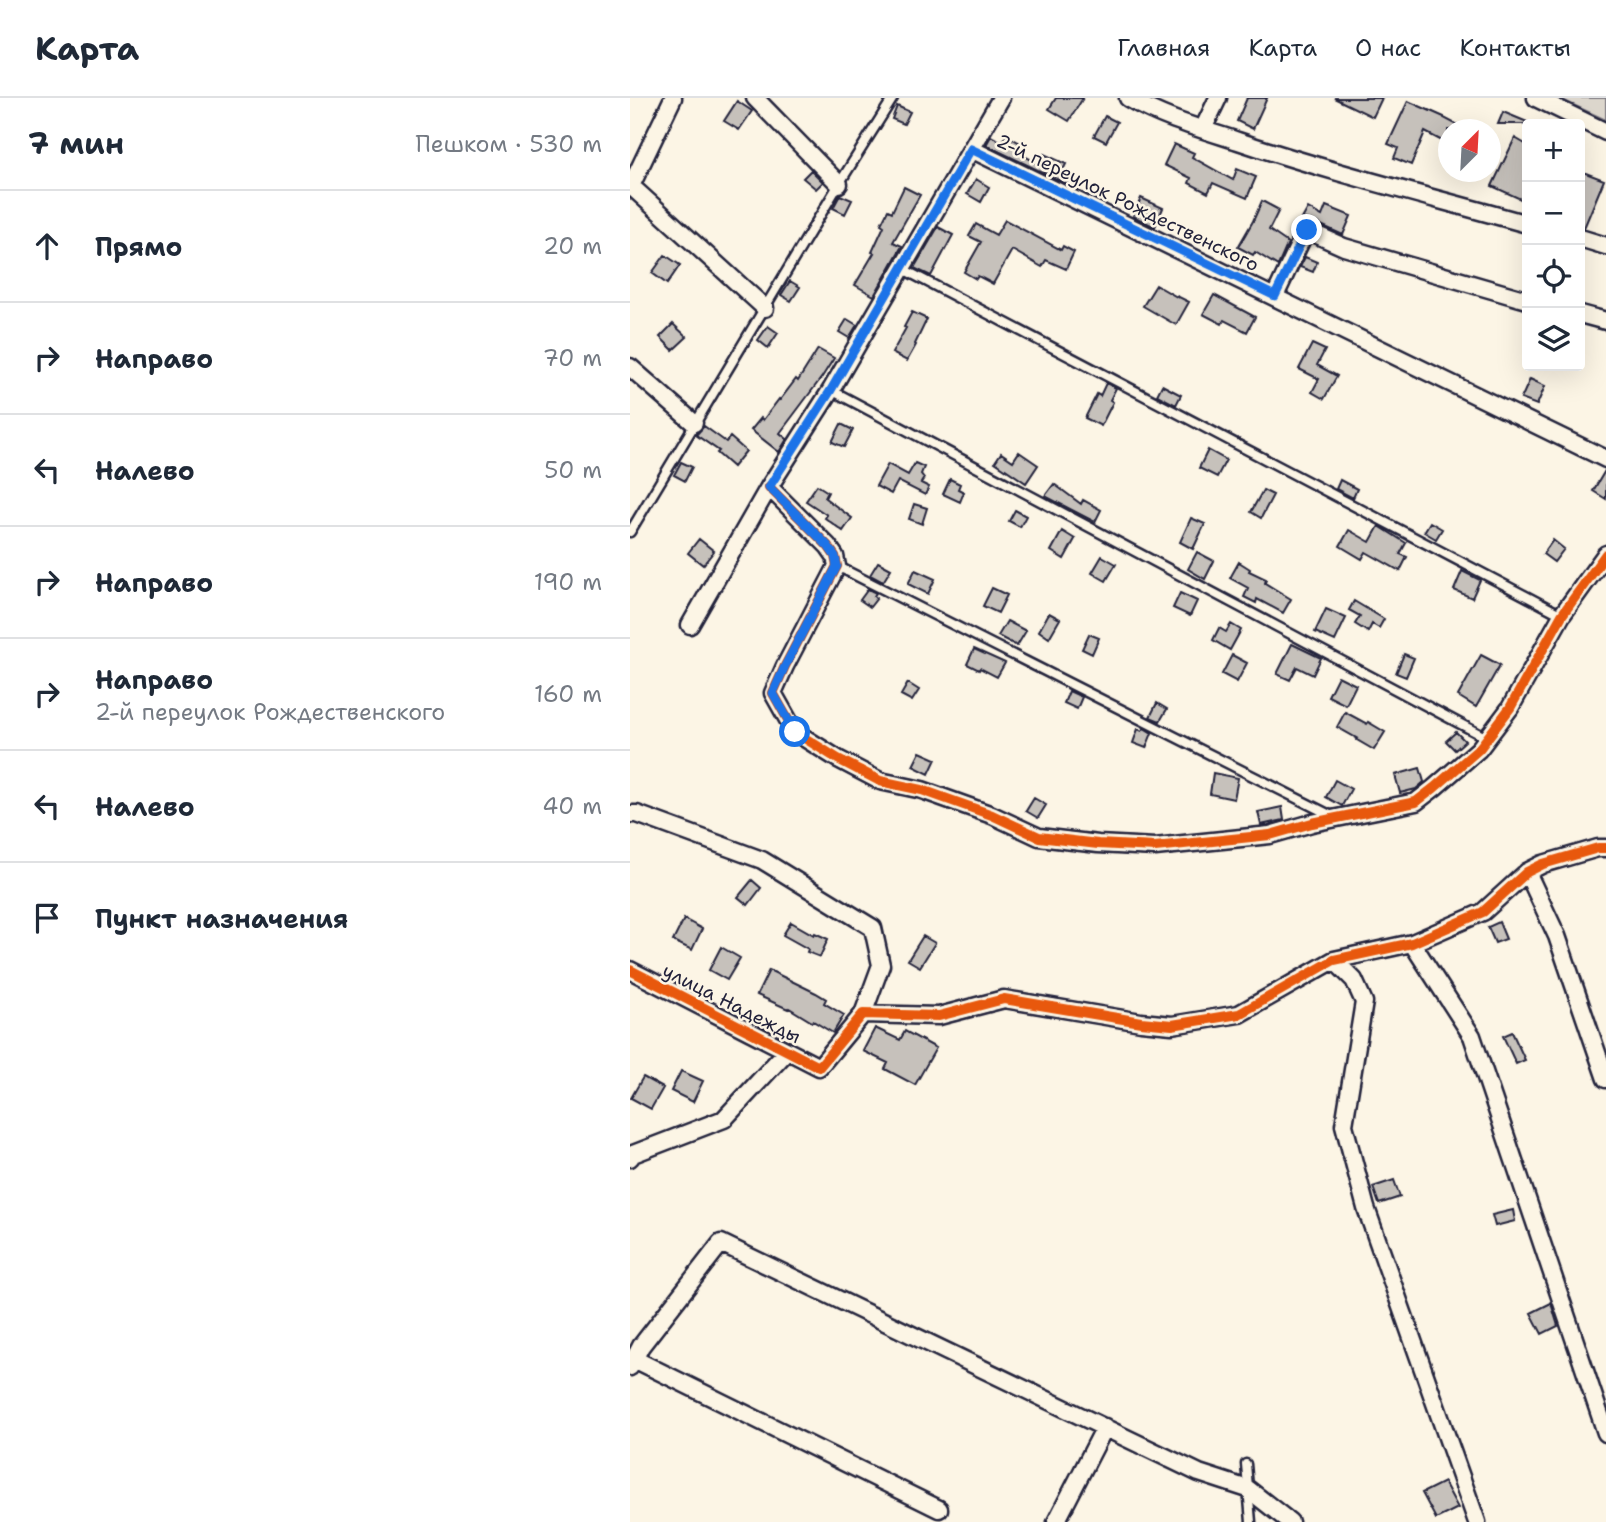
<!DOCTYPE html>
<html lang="ru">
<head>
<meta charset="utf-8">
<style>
  :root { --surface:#fff; --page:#f6f6f7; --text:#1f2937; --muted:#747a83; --line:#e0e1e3 }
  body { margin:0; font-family:"Shantell Sans",sans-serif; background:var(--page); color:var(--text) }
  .controls { position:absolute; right:21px; top:21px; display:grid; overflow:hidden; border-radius:7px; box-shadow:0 7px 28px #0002 }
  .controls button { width:63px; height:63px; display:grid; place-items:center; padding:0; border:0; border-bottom:2px solid var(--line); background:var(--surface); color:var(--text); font:35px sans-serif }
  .compass { position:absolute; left:808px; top:21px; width:63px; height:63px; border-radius:50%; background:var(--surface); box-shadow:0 7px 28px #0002; rotate:24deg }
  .stop { position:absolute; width:21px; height:21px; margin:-16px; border:5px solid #1a73e8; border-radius:50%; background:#fff }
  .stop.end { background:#1a73e8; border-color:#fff; box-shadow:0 2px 7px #0008 }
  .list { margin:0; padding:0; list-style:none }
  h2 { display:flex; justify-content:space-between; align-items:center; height:91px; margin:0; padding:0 28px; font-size:30px }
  h2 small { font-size:23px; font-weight:400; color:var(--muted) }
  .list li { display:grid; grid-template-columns:46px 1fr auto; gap:21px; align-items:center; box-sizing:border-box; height:112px; padding:0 28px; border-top:2px solid var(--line) }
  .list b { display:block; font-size:26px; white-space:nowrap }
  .list p { margin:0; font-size:23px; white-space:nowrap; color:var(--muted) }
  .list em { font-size:23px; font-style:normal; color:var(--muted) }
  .icon { flex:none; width:38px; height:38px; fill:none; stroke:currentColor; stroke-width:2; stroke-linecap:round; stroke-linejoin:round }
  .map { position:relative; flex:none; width:976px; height:1424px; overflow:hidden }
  header { display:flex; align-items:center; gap:42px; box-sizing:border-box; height:98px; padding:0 35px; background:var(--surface); border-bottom:2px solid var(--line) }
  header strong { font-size:33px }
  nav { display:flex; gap:38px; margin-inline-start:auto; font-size:24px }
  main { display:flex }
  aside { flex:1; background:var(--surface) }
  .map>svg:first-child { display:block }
  .green { fill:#dcd6cc; stroke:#7f7c84; stroke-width:2 }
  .building { fill:#c6c1bb; stroke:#22223b; stroke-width:2 }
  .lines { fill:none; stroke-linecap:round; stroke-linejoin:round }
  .lane-casing { stroke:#22223b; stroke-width:13 }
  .street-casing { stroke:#22223b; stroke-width:21 }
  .lane { stroke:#fcf5e5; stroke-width:8 }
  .street { stroke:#fcf5e5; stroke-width:16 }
  .cycleway-casing { stroke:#fcf5e5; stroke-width:15 }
  .cycleway { stroke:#e8590c; stroke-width:10 }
  .route { stroke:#1a73e8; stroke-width:9 }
  .labels { text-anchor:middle; stroke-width:5; stroke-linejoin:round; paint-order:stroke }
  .street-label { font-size:19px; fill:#22223b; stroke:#fcf5e5 }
</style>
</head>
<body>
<header>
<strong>Карта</strong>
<nav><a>Главная</a><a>Карта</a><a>О нас</a><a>Контакты</a></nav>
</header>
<main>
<aside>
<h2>7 мин<small>Пешком · 530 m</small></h2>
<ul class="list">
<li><svg class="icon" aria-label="ahead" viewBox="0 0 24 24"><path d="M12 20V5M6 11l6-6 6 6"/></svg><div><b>Прямо</b></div><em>20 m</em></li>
<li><svg class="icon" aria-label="right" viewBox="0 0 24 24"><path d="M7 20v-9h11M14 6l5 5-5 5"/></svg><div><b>Направо</b></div><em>70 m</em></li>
<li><svg class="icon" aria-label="left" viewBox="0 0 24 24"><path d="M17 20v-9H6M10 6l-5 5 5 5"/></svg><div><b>Налево</b></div><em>50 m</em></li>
<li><svg class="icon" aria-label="right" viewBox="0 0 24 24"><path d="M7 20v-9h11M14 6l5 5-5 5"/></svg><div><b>Направо</b></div><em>190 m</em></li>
<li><svg class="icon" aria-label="right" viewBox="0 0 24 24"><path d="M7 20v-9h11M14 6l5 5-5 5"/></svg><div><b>Направо</b><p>2-й переулок Рождественского</p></div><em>160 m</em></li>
<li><svg class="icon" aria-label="left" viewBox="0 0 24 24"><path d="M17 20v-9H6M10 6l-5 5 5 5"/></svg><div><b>Налево</b></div><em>40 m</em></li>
<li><svg class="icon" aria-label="arrive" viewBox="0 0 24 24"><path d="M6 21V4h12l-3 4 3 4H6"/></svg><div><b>Пункт назначения</b></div></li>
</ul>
</aside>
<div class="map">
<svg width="976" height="1424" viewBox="0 0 976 1424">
  <rect width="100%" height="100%" fill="#fcf5e5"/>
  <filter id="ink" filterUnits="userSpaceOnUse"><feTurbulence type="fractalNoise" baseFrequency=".0143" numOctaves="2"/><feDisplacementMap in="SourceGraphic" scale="14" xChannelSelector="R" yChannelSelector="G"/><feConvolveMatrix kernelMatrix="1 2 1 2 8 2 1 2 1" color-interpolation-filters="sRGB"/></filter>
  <g filter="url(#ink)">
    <!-- green -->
    <path class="green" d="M928 0H976V22Z"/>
    <!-- building -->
    <path class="building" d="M426 0H453L439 23 419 11Z
      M617 0H637L623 31 607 23Z
      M704 0H752L743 19Z
      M107 3 122 13 109 32 94 23Z
      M778 3 814 19V20L837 32H818V46L795 34 781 67 764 60 768 50 758 46Z
      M267 8 280 14 274 26 262 21Z
      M873 14 902 26H868Z
      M475 18 487 24 476 44 464 38Z
      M376 37 390 45 386 53 409 66 414 56 436 66 432 74 453 85 449 92 356 47 361 38 372 44Z
      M885 40 897 47V104L862 88Z
      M544 46 564 55 562 59 603 82 607 71 626 79 617 100 583 85 578 95 559 85 561 80 534 67Z
      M181 72 193 84 186 91 173 80Z
      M953 74 974 82 954 130H950V82Z
      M346 81 359 89 351 104 337 96Z
      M274 89 290 97 263 144 272 148 244 198 225 187 244 155 242 154 254 128 251 126 258 112 262 114Z
      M210 97 222 102 215 116 203 110Z
      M511 100 533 110 525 129 503 118Z
      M632 103 649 112 639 132 658 145 648 168 625 154 623 157 608 149 623 123Z
      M696 108 721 118 713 137 680 122 672 121 678 110 692 118Z
      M375 122 431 152 433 148 444 154 436 171 416 162 412 169 382 152 363 186 348 178 346 181 334 174 351 144 339 138 346 126 366 137Z
      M308 129 323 137 301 178 284 170Z
      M35 157 50 167 37 186 22 175Z
      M675 159 687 164 683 174 670 169Z
      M160 183 170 189 161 203 151 197Z
      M526 187 547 199V198L559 204 546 227 513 208Z
      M584 197 625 219 617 234 594 222 592 226 573 216Z
      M282 214 297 221 285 246 286 247 277 263 262 255 276 230 274 229Z
      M217 221 227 227 219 240 209 234Z
      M43 226 57 239 43 252 30 239Z
      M138 228 148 235 138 250 128 242Z
      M682 246 695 252 687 267 707 278 694 301 682 294 689 281 669 271Z
      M188 251 204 260 192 279 150 335 157 341 149 354 121 332 131 320 133 322 149 301 150 302 166 281 168 283Z
      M900 281 915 288 907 307 891 301Z
      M476 285 486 290 480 302 483 304 471 328 455 320 467 296 470 298Z
      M532 287 551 297 546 307 527 297Z
      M211 326 223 332 214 349 202 344Z
      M74 328 96 344 100 339 116 353 103 369 87 355 89 353 66 337Z
      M578 352 596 362 587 379 569 370Z
      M389 354 408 367 396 385 365 364 371 355 383 363Z
      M51 364 62 369 55 383 44 377Z
      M285 365 294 369 291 376 294 380 291 385 299 389 295 397 268 383 261 396 246 388 258 366 278 377Z
      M976 371V401L963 393Z
      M320 381 330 386 328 391 334 394 330 404 313 396Z
      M710 382 727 391 723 400 706 391Z
      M424 386 451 406 453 402 471 412 465 424 415 398Z
      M187 387 198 394 195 400 222 420 213 433 195 420 197 417 176 403Z
      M633 392 643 397 631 420 621 414Z
      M284 406 297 410 292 426 279 421Z
      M385 412 396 418 390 429 379 423Z
      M561 420 575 426 563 451 550 444Z
      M800 424 812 431 806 441 794 434Z
      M749 428 776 445 770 456 777 459 770 473 736 454 732 461 710 448 719 432 740 444Z
      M432 433 445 441 434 461 421 453Z
      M69 441 84 453 73 467 58 455Z
      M923 442 934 451 924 464 913 456Z
      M567 454 584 463 575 481 558 471Z
      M472 458 486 466 476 483 462 475Z
      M248 464 261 471 253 484 240 477Z
      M609 464 620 471 619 473 636 481 635 485 661 501 653 515 627 501 626 505 614 499 618 490 600 480Z
      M285 472 305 481 298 496 278 486Z
      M832 473 850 482 842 500 824 492Z
      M362 490 377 497 368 515 353 508Z
      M238 491 246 495 244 498 247 500 240 509 230 502Z
      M550 495 567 503 560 518 543 510Z
      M724 503 754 521 749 530 742 526 738 534 725 526 730 518 719 512Z
      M696 511 716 520 705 543 685 534Z
      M419 515 430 521 419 540 409 533Z
      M377 523 396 533 387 548 368 538Z
      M601 526 611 532 600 552 583 542 589 530 596 534Z
      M459 536 469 540 462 556 452 551Z
      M662 546 691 560 683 577 667 569 660 582 647 576Z
      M344 551 375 565 367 579 350 570 349 572 337 566Z
      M774 556 784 560 776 579 766 575Z
      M602 557 617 565 607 584 592 576Z
      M851 557 870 567 846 609 828 598Z
      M708 578 726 587 716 607 698 598Z
      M278 585 289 592 282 603 271 597Z
      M439 593 452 599 447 611 434 605Z
      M527 605 537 611 530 623 520 619Z
      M715 614 737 626 738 624 755 634 744 652 727 642 728 641 707 629Z
      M514 630 522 635 516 650 503 645 508 631 512 633Z
      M826 634 835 643 825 652 816 643Z
      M290 654 306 661 299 676 283 668Z
      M790 670 794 684 786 691 770 695 765 677Z
      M583 675 608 680 604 701 580 696Z
      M705 682 721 691 712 708 696 699Z
      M404 700 416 707 408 720 396 713Z
      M652 709 654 722 631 727 628 714Z
      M122 782 131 790 118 807 108 799Z
      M54 821 72 831 62 852 43 843Z
      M161 824 184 837 185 835 198 841 190 859 177 854 178 851 153 837Z
      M869 824 876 841 865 845 858 829Z
      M293 838 305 845 290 869 278 862Z
      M91 849 110 860 97 882 79 872Z
      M139 872 186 895 196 901 194 905 214 917 203 935 183 923 182 924 159 910 158 911 127 897Z
      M245 930 270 942 275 933 306 950 285 987 255 971 258 965 233 953Z
      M882 934 895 962 886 966 873 938Z
      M51 973 73 983 63 1004 41 993Z
      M13 979 33 990 21 1011 1 1000Z
      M764 1082 770 1099 749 1106 743 1089Z
      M883 1112 885 1123 865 1128 862 1117Z
      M921 1205 928 1228 912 1236 901 1215Z
      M814 1384 828 1410 806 1421 792 1395Z"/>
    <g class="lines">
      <defs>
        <path id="lane" d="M271 170 932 517
          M201 292 857 640
          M0 434 209 86 263 0
          M207 468 702 718
          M616 1366 621 1424"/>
        <path id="street" d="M125 0 209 86
          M498 0C532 20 571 31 608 43 703 75 801 99 897 126
          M906 0 976 34
          M573 31 588 0
          M341 51 976 361
          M1 88 135 210
          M0 90 43 0
          M950 140 976 148
          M645 198 676 132 714 149 897 202
          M950 216 976 223
          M0 269 64 325
          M139 389 198 448 205 458 207 468 155 568 143 595 165 634 208 661 250 683 292 692 362 717 409 739 468 746 525 749 640 737 682 725 786 704 804 690 849 651 880 610 932 517 976 456
          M60 527 139 389 201 292 371 0
          M0 716H7L132 762 243 830 251 867 233 916
          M897 774 927 838 976 981
          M782 845 842 938 976 1335
          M704 862 724 882 734 904 714 1027 736 1110 847 1424
          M0 872 189 969 233 916 309 918 374 901 511 924 542 927 609 916 704 862 782 845 853 814 897 774 913 766 968 750H976
          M0 1060 3 1056 94 1021 157 953
          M4 1261 309 1411
          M0 1269 11 1248 91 1145 569 1375 618 1391 660 1424
          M426 1424 475 1329"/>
      </defs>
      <!-- lane casing -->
      <use href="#lane" class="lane-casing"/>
      <!-- street casing -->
      <use href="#street" class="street-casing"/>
      <!-- lane -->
      <use href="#lane" class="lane"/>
      <!-- street -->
      <use href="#street" class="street"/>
      <defs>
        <path id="cycleway" d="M139 389 198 448 205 458 207 468 155 568 143 595 165 634 208 661 250 683 292 692 362 717 409 739 468 746 525 749 640 737 682 725 786 704 804 690 849 651 880 610 932 517 976 456
          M0 872 189 969 233 916 309 918 374 901 511 924 542 927 609 916 704 862 782 845 853 814 897 774 913 766 968 750H976"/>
      </defs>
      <!-- cycleway casing -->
      <use href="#cycleway" class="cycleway-casing"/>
      <!-- cycleway -->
      <use href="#cycleway" class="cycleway"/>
    </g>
  </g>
  <g class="lines" filter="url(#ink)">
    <!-- route -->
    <path class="route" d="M165 634 143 595 155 568 207 468 205 458 198 448 139 389 201 292 341 51 645 198 677 132"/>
  </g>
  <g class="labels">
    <!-- street labels -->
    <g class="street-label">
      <text transform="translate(498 104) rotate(26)" y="7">2-й переулок Рождественского</text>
      <text transform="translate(102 905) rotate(27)" y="7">улица Надежды</text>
    </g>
  </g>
</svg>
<div class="controls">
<button>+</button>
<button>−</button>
<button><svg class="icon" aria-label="locate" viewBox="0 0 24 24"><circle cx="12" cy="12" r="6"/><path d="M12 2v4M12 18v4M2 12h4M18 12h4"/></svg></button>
<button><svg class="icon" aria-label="layers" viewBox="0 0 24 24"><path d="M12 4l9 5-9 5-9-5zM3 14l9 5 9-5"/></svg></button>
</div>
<svg class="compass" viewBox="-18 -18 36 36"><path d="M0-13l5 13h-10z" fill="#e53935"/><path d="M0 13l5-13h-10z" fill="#747a83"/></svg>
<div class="stop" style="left:165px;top:634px"></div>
<div class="stop end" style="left:677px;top:132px"></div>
</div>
</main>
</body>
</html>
